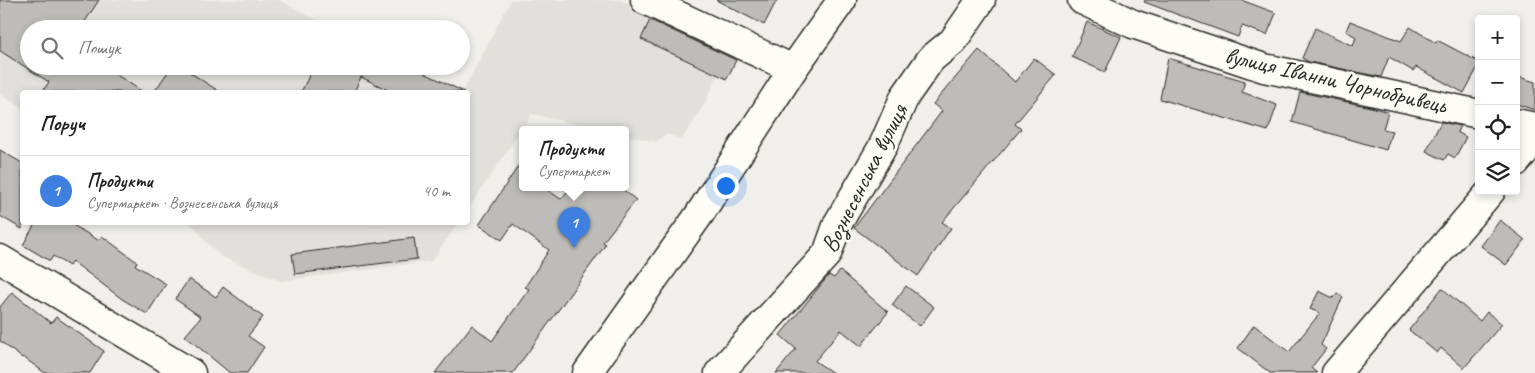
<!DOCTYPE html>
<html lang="uk">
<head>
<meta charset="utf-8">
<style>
  :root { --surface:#fff; --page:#f2f2f2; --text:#202124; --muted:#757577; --line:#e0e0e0; --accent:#d1495b }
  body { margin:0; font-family:Caveat,sans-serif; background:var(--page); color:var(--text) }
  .controls { position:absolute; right:15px; top:15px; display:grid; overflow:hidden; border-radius:5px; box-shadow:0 2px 8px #0003 }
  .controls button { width:45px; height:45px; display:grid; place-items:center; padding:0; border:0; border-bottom:1px solid var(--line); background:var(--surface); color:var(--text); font:25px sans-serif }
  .you { position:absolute; left:725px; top:185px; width:18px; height:18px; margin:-12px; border:4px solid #fff; border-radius:50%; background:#1a73e8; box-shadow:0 0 0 8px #1a73e833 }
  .badge { display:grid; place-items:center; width:32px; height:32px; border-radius:50%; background:var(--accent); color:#fff; font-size:16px; font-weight:700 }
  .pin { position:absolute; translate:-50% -41px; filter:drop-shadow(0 1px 2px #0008) }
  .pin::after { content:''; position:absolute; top:26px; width:18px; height:15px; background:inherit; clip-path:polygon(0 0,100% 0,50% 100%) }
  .popup { position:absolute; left:519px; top:126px; width:110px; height:65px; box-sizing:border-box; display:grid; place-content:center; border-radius:5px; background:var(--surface); filter:drop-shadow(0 1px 4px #0005); font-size:16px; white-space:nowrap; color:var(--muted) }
  .popup b { font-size:19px; color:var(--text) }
  .popup::after { content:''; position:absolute; left:50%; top:100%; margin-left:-10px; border:10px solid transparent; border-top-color:var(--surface) }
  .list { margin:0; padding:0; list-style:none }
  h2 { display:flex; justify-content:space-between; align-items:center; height:65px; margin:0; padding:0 20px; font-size:21px }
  h2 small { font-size:16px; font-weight:400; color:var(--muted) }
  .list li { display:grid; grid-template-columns:32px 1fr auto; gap:15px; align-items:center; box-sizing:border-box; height:70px; padding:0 20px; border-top:1px solid var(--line) }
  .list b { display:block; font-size:19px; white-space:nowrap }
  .list p { margin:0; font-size:16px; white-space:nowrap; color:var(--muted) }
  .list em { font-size:16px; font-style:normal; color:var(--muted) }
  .icon { flex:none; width:28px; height:28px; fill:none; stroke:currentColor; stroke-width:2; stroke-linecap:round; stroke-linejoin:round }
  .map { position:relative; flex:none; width:1535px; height:373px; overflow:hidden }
  .search { position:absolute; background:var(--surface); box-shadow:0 2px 8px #0003; left:20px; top:20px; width:450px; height:55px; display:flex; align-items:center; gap:12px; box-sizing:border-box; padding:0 18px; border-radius:28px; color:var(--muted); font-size:19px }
  .panel { position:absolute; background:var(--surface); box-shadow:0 2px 8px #0003; left:20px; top:90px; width:450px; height:135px; border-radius:5px }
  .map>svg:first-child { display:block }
  .built { fill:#e1e0dc }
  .building { fill:#bdbcb8; stroke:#2b2b2b }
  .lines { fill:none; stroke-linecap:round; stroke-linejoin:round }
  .street-casing { stroke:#2b2b2b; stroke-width:31 }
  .primary-casing { stroke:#2b2b2b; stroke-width:31 }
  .street { stroke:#fdfcf7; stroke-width:28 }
  .primary { stroke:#fdfcf7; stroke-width:28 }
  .labels { text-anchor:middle; stroke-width:5; stroke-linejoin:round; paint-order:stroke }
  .street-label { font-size:24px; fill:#2b2b2b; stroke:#fdfcf7 }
</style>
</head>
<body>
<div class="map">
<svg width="1535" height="373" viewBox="0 0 1535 373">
  <rect width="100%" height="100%" fill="#f0efeb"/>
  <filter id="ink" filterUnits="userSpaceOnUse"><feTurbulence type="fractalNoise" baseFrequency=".02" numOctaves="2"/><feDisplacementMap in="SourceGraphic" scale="10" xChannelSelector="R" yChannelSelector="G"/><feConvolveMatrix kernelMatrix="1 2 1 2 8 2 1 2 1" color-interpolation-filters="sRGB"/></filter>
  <g filter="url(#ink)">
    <!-- built -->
    <path class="built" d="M0 0H279L334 29H29V66H410L463 91 511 0H620L654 13 739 53 727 79 718 75 704 105 682 139 666 134 656 142 625 135V129H598L532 114 468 209V92H22V108L0 94Z
      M191 223H458L432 261 281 281 222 257 208 244Z"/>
    <!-- building -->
    <path class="building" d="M0 0H99L80 29H29V66H103L143 92H42L49 82 0 51Z
      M716 0H777L764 25Z
      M1145 0H1241L1276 13 1267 35 1242 26 1238 37 1144 2Z
      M650 20 736 60 727 79 641 39Z
      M1350 21 1401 41 1410 27 1436 43 1437 40 1479 62V65L1464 93 1416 67 1413 71 1389 57 1381 77 1309 62 1302 58 1315 28 1353 46 1356 37 1346 31Z
      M1087 22 1121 37 1105 72 1072 57Z
      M979 50 1015 82 1034 58 1056 75 1015 124 1021 129 942 222 951 228 918 276 854 228 942 111 933 104Z
      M1168 58 1245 81 1242 92 1277 105 1268 131 1160 99Z
      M172 66H180L220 92H154Z
      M314 66H410L464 92H392L361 77 354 92H301Z
      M1516 76 1535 82V110L1516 104Z
      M1300 92 1371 107 1388 112 1383 129 1392 131 1386 150 1292 122Z
      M1441 122 1460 126 1457 132 1466 137 1455 158 1448 154 1444 160 1426 151Z
      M0 150 22 163V229L0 216Z
      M523 159V187H543L561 199 571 187H620L636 200 603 242 606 244 513 373H435L472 325 492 341 529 289 525 287 549 250 513 224 502 240 479 225Z
      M1500 220 1525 240 1506 265 1481 246Z
      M36 222H68L98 240 102 236 137 262 135 265 166 284 147 314 122 299 72 261 69 266 53 256 50 261 23 245Z
      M414 238 417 259 295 274 292 254Z
      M840 271 888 312 861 346 841 330 815 361 833 373H776L796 349 780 335 829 275 834 278Z
      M189 279 216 297 223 287 263 317 248 336 264 347 247 373H230L185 336 201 317 175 299Z
      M906 286 934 307 920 326 892 305Z
      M1442 288 1480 321 1487 312 1502 324 1464 368 1441 348 1437 353 1409 330Z
      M1319 291 1333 298 1337 293 1343 297 1321 345 1326 349 1311 368 1317 373H1270L1238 348 1254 325 1289 352 1320 313 1310 309Z
      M12 292 51 323 56 317 104 351 90 373H45L23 357 22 358 0 341V307Z"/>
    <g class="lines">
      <defs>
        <path id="street" d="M645 0 793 69
          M1082 0 1133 24 1264 68 1479 114
          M1516 123 1535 127
          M1516 162 1535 139
          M0 259 191 373
          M719 373 827 254 838 223 883 146 905 96 931 59 953 41 981 0
          M1336 373 1491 191"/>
        <path id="primary" d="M587 373 699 215 793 69 842 0"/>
      </defs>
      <!-- street casing -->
      <use href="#street" class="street-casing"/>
      <!-- primary casing -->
      <use href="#primary" class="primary-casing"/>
      <!-- street -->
      <use href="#street" class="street"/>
      <!-- primary -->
      <use href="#primary" class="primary"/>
    </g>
  </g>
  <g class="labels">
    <!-- street labels -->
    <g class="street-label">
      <text transform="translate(1336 80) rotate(13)" y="8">вулиця Іванни Чорнобривець</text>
      <text transform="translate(864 178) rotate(-63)" y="8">Вознесенська вулиця</text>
    </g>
  </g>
</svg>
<div class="controls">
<button>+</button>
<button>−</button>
<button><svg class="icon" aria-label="locate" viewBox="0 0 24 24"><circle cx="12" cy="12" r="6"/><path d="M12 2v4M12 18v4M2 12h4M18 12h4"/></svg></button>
<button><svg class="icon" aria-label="layers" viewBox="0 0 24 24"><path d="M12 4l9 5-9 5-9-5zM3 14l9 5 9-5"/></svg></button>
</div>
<div class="you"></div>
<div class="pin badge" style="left:574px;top:248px;background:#3f7fe0">1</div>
<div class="popup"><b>Продукти</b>Супермаркет</div>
<div class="search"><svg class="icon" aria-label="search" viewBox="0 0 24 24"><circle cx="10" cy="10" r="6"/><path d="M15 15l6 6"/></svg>Пошук</div>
<section class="panel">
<h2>Поруч<small></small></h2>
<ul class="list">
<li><span class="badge" style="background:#3f7fe0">1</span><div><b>Продукти</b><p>Супермаркет · Вознесенська вулиця</p></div><em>40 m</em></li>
</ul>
</section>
</div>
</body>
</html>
